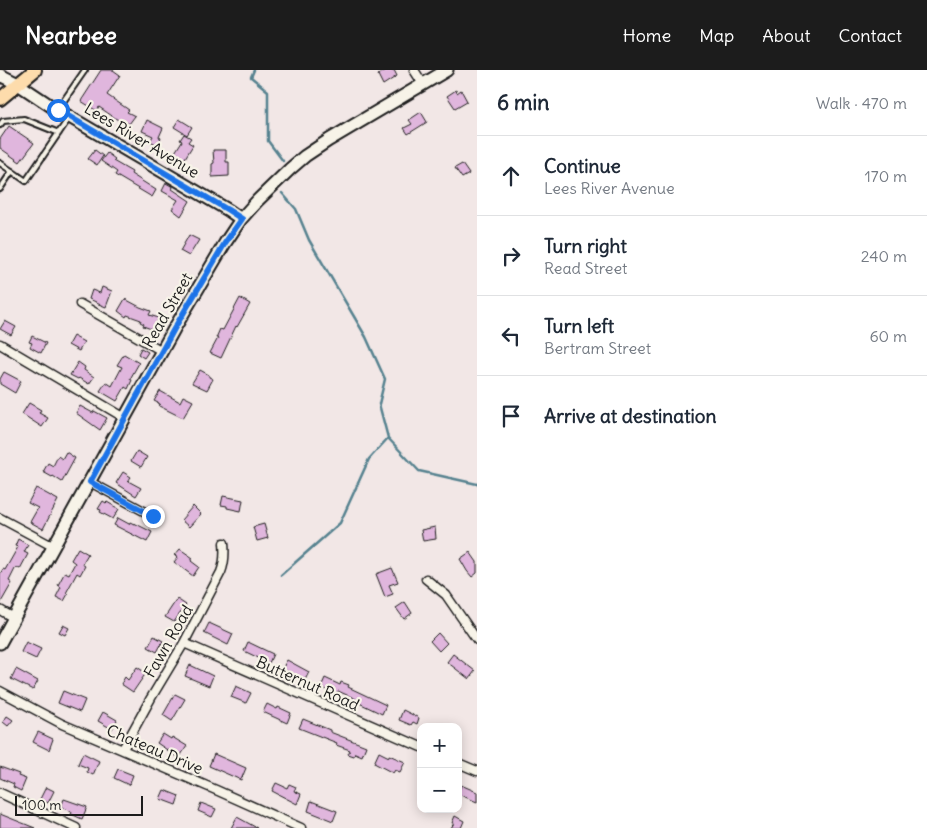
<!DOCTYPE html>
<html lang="en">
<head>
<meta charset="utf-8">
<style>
  :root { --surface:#fff; --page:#f6f6f7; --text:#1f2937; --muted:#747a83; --line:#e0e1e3; --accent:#1c1c1c }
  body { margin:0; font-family:Delius,sans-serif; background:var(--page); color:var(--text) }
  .controls { position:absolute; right:15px; bottom:15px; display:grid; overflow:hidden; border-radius:10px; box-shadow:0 2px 12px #0003 }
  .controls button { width:45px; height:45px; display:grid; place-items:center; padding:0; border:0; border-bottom:1px solid var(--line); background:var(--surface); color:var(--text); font:25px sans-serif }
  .scale { position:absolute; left:15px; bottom:12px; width:128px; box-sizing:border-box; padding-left:5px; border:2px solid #1c1c1c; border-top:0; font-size:14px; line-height:18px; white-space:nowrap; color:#1c1c1c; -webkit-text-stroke:4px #f7f3e8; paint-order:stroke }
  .stop { position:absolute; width:15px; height:15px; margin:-11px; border:4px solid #1a73e8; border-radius:50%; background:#fff }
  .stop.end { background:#1a73e8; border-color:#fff; box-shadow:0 1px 5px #0008 }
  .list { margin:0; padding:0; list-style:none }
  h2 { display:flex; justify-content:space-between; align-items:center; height:65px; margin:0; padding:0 20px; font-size:21px }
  h2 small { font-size:16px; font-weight:400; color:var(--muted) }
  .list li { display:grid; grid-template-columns:32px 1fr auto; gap:15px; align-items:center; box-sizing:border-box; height:80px; padding:0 20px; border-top:1px solid var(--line) }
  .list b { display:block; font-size:19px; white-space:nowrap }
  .list p { margin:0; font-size:16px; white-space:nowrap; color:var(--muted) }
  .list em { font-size:16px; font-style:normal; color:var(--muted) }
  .icon { flex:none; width:28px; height:28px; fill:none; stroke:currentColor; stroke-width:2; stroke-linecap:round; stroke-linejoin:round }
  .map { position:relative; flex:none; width:477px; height:758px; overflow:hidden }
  header { display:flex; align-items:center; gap:30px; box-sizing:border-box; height:70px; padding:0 25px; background:var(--accent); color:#fff }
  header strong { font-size:24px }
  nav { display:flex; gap:28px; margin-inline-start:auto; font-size:18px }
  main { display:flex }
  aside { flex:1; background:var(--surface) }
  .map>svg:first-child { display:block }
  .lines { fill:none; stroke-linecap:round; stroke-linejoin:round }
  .stream { stroke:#56828f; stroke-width:2.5 }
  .building { fill:#e0b6dd; stroke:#1c1c1c }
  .service-casing { stroke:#1c1c1c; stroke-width:8 }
  .minor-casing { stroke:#1c1c1c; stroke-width:11 }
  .secondary-casing { stroke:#1c1c1c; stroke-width:15 }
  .primary-casing { stroke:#1c1c1c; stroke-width:16 }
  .service { stroke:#f7f3e8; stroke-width:4 }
  .minor { stroke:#f7f3e8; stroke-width:8 }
  .secondary { stroke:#f7f3e8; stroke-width:11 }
  .primary { stroke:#fddcac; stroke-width:12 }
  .route { stroke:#1a73e8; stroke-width:6 }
  .labels { text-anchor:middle; stroke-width:4.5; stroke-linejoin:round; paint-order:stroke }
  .street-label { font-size:16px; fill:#1c1c1c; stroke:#f7f3e8 }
</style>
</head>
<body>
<header>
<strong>Nearbee</strong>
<nav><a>Home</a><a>Map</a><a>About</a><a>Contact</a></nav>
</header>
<main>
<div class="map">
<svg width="477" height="758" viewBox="0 0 477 758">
  <rect width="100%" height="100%" fill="#f2e7e6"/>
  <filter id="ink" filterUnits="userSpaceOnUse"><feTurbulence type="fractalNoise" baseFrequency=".02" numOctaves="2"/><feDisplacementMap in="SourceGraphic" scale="10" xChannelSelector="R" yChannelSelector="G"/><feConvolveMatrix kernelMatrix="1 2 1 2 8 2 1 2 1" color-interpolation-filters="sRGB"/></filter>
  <g filter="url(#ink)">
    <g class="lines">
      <!-- stream -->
      <path class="stream" d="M254 0 251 7 268 21V71L283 91
        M282 123 296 139 309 170 366 267 385 309 379 334 388 368 419 401 477 414
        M281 505 340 453 369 389 388 368"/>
    </g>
    <!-- building -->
    <path class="building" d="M101 0H113L120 5 107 25 129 40 127 42 135 46 129 54 122 50 121 52 99 37 97 41 81 31Z
      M386 0H394L397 6 383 15 378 5Z
      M456 20 457 23 461 20 467 31 455 38 447 26Z
      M421 42 427 52 408 64 404 58 412 54 409 50Z
      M179 49 192 57 187 65 174 57Z
      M147 50 163 58 159 67 161 68 158 75 150 71 153 66 142 61Z
      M9 56 34 73 20 92 0 78V69Z
      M184 64 191 68 188 72 193 75 182 93 172 87 182 71 180 70Z
      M95 80 103 86 97 95 88 89Z
      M213 80H226V92H229V106L212 107V94L214 93Z
      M107 83 115 89 113 91 132 102 131 104 156 120 152 127 115 105 117 102 101 91Z
      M462 94 469 104 462 108 455 98Z
      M166 113 173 117 172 119 190 131 181 146 172 139 178 130 162 121Z
      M189 165 199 170 189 186 180 181Z
      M102 217 112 221 106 237 96 233V232L89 229 92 220 100 223Z
      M240 228 250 234 237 257 236 256 221 288 210 283 218 268H216L220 259 223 260Z
      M125 229 140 237 151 241 149 245 159 248 154 260 143 256 144 254 140 252 141 250 127 245 126 247 118 241Z
      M5 251 16 257 11 265 0 259Z
      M32 266 46 273 41 283 30 277 32 273 29 272Z
      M73 266 84 272 79 281 68 275Z
      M141 278 148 282 144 288 138 284Z
      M124 284 139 293 130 309 132 310 128 319 125 317 117 331 100 321 106 312 112 316 122 297 117 295Z
      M78 292 85 297 84 300 94 307 89 314 79 308 78 309 70 305Z
      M200 300 209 305V307L213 309 207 320 192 313Z
      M4 302 21 311 15 323 0 314V309Z
      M160 321 180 332 183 326 193 331 183 348 159 336 160 334 154 331Z
      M29 333 41 340 39 343 48 348 42 357 22 344Z
      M80 336 93 343 94 341 107 348 100 360 76 343Z
      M137 381 147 387 141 397 131 391Z
      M66 382 75 388 62 412 53 406 52 407 43 402 48 393 53 396 58 386 62 389Z
      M123 402 131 407 128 411 141 418 136 426 116 413Z
      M36 418 58 430 43 459 30 452 38 438 28 433Z
      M223 426 243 430 241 441 227 438V436L221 435Z
      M103 431 106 433 107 432 119 439 113 449 100 442 101 440 98 439Z
      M193 436 201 444 189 457 181 450Z
      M118 448 129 454 130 452 134 454V453L152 462 147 472 114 455Z
      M264 454 268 468 257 471 253 457Z
      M435 457 436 469 423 471 421 460Z
      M18 469 28 475 24 482 28 484 20 499 16 497 9 511 12 513 0 534V504L3 499 5 500 18 477 15 476Z
      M78 478 88 484 82 494 85 496 80 505 77 503 66 523 68 524 64 531 56 527 61 517 58 515 65 502 69 504 75 493 71 490Z
      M180 479 193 488 191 491 199 497 193 506 174 492 178 487 175 485Z
      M470 482 477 492V503L472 507 467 501 460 489Z
      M392 498 398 512 389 515 393 524 385 527 376 504Z
      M177 529 186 535 174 552 165 547Z
      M405 532 412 543 404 549 396 538Z
      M209 553 233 564 228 575 204 563Z
      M63 555 69 558 65 565 59 562Z
      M438 563 447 573 439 581 430 571Z
      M154 566 163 571 157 582 148 577Z
      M26 572 41 579 36 589 21 582Z
      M248 572 273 584 269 593 244 581Z
      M453 584 475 601 469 609 447 592Z
      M287 590 309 602 305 610 282 599Z
      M190 595 213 606 209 616 185 606Z
      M137 597 146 603 133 622 121 614 125 607 128 610Z
      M16 599 38 611 33 620 11 609Z
      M325 608 340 615 341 612 349 615 348 617 386 635 382 644 355 631 356 629 338 621 336 624 321 617Z
      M236 616 251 623 246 633 231 627Z
      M63 621 85 630 80 642 58 633Z
      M175 624 185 629 172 651 163 645Z
      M267 634 277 639 278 637 291 643 287 653 263 642Z
      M403 640 419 648 417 654 413 652 411 655 399 650Z
      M103 642 117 650 112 659 98 651Z
      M7 646 13 650 8 656 3 652Z
      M303 649 330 660V662L366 676 362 686 355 683 354 686 348 684 350 680 336 675 337 673 299 658Z
      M38 662 53 669 49 680 33 672Z
      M163 664 171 669 172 667 187 676 179 688 157 673Z
      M379 682 389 687V685L405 692 400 702 395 700 393 703 374 693Z
      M83 683 99 691 93 705 87 702 88 698 78 694Z
      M214 684 246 698 241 710 209 696Z
      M0 697 19 704 18 706 26 709 21 721 13 717 14 714 0 708Z
      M118 699 133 705 129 715 114 708Z
      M276 713 287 718 289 714 296 717 294 721 301 724 297 734 272 721Z
      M461 715 477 722V732L458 724Z
      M46 717 54 721 48 733 40 729Z
      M164 720 179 726 176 735 160 729Z
      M64 729 87 737 82 749 71 744 72 742 61 737Z
      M311 731 337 741 333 751 308 741Z
      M201 733 216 739 212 747 198 741Z
      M0 744 35 758H0Z
      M455 746 464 751 461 758H451L454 753H452Z
      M237 747 257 758H231Z"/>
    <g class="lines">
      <defs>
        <path id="service" d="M58 39 85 0
          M0 55 3 51 24 49 59 63
          M0 93 26 111 69 48
          M0 119 12 101"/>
        <path id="minor" d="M414 0 423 14
          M80 234 162 281
          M0 274 125 348
          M90 412 153 446
          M0 448 54 477
          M426 509 446 525 477 570
          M0 540 14 548
          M184 573 421 677
          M0 621 62 654 216 720 301 758
          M123 679 151 628 184 573 221 502C225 492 225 484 224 473
          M458 693 477 701
          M0 723 76 758"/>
        <path id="secondary" d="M0 5 18 14 51 36 228 140 241 149
          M0 573 174 259 225 173 241 149 258 130 290 99 305 86 329 70 447 0"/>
        <path id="primary" d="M0 29 35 0"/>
      </defs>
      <!-- service casing -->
      <use href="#service" class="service-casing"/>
      <!-- minor casing -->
      <use href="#minor" class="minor-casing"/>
      <!-- secondary casing -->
      <use href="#secondary" class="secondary-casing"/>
      <!-- primary casing -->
      <use href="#primary" class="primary-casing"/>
      <!-- service -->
      <use href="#service" class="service"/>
      <!-- minor -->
      <use href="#minor" class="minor"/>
      <!-- secondary -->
      <use href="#secondary" class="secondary"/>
      <!-- primary -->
      <use href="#primary" class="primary"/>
    </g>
  </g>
  <g class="lines" filter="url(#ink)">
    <!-- route -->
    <path class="route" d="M58 40 228 140 242 149 225 173 174 259 90 412 153 446"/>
  </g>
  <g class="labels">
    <!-- street labels -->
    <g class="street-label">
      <text transform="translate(142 70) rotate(31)" y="6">Lees River Avenue</text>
      <text transform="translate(167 240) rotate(-60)" y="6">Read Street</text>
      <text transform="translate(168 571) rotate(-60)" y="6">Fawn Road</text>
      <text transform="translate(308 613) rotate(24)" y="6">Butternut Road</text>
      <text transform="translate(155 679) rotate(23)" y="6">Chateau Drive</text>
    </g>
  </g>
</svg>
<div class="controls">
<button>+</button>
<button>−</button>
</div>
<div class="scale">100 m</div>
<div class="stop" style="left:58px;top:40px"></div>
<div class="stop end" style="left:153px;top:446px"></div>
</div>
<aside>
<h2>6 min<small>Walk · 470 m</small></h2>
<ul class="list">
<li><svg class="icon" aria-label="ahead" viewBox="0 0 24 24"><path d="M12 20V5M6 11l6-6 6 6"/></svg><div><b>Continue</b><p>Lees River Avenue</p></div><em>170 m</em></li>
<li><svg class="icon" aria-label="right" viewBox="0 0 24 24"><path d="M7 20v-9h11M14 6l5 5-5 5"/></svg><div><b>Turn right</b><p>Read Street</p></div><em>240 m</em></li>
<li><svg class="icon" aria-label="left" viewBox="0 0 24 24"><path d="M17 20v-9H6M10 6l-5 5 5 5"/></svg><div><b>Turn left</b><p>Bertram Street</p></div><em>60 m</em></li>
<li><svg class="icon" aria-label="arrive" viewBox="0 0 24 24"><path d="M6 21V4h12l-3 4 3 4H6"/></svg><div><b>Arrive at destination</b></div></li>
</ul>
</aside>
</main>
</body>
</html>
